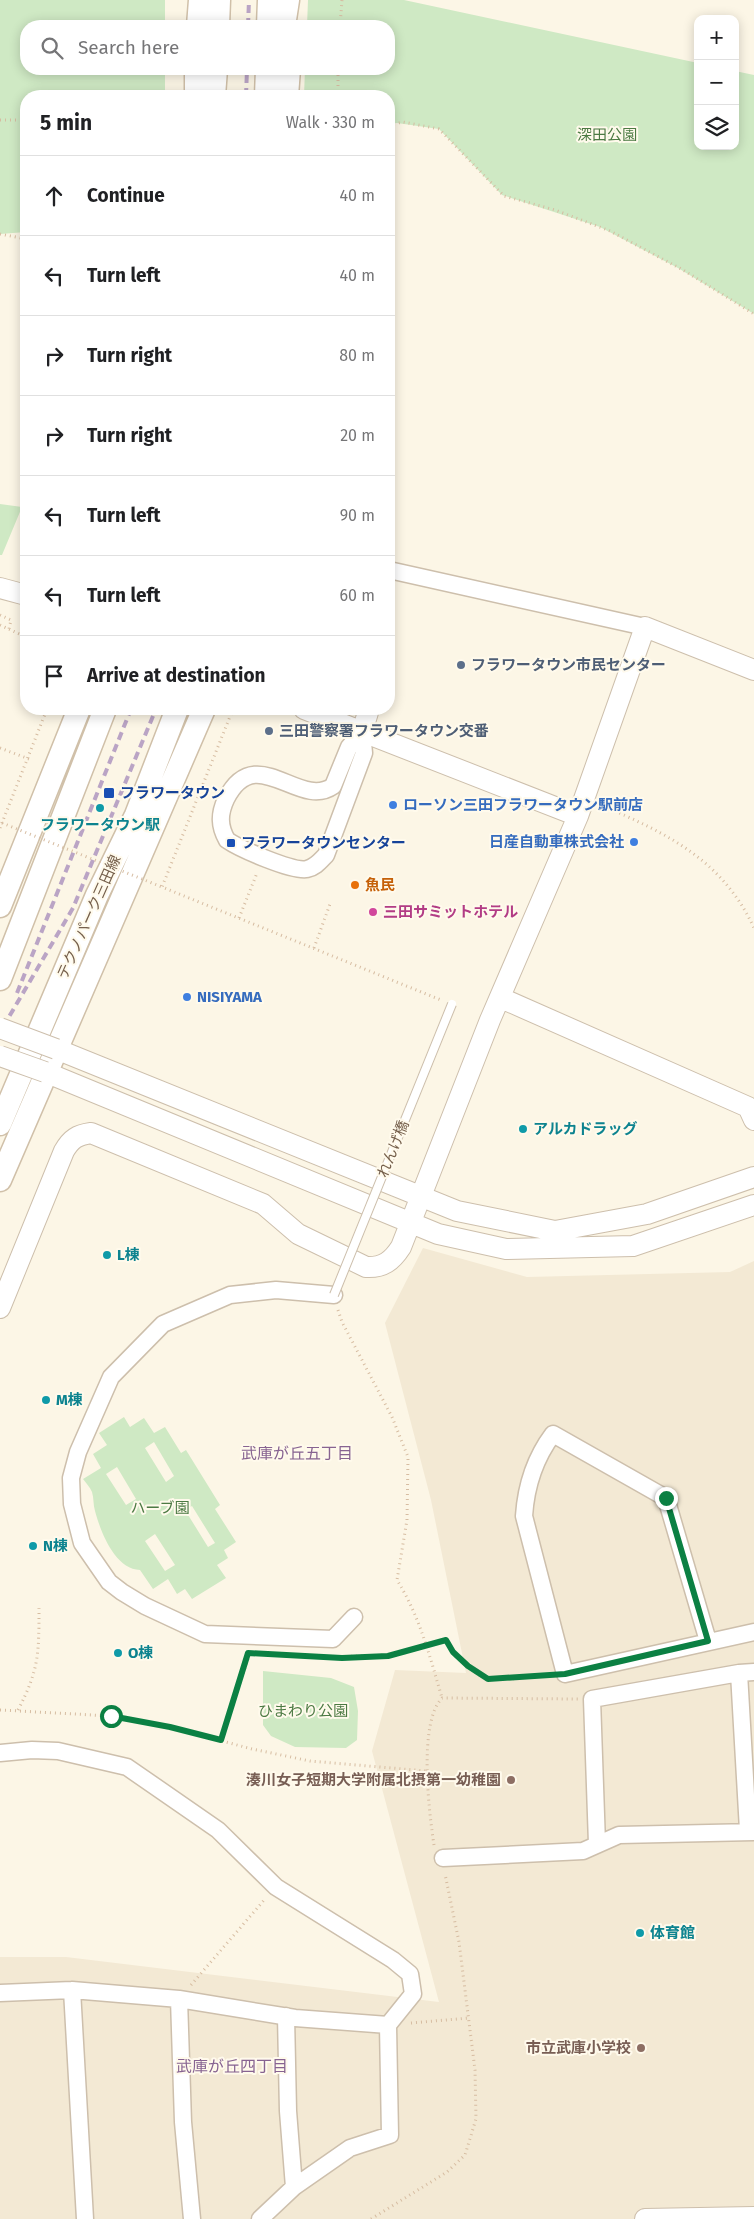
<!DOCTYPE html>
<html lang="en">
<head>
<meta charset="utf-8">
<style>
  :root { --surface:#fff; --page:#f6f6f6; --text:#202124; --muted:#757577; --line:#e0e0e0 }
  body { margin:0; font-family:"Fira Sans","Noto Sans JP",sans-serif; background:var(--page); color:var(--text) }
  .controls { position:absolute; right:15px; top:15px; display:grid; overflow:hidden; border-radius:10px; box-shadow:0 2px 12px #0003 }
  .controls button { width:45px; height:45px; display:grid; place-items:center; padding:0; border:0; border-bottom:1px solid var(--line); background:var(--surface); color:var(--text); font:25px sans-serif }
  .stop { position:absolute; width:15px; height:15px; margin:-11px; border:4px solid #0b8043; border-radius:50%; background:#fff }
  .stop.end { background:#0b8043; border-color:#fff; box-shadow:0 1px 5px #0008 }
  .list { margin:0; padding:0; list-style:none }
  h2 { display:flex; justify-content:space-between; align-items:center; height:65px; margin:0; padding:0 20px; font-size:21px }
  h2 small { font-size:16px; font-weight:400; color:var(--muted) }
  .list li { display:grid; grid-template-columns:32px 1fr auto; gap:15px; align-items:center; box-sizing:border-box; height:80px; padding:0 20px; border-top:1px solid var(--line) }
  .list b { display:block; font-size:19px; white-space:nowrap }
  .list em { font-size:16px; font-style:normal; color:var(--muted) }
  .icon { flex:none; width:28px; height:28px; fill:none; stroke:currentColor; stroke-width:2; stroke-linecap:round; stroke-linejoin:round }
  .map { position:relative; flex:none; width:754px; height:2219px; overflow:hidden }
  .search { position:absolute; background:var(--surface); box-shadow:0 2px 12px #0003; left:20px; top:20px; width:375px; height:55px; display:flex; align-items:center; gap:12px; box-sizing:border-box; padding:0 18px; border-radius:20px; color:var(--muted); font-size:19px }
  .panel { position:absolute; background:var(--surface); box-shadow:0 2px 12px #0003; left:20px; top:90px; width:375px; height:625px; border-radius:20px }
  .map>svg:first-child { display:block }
  .residential { fill:#f3e9d4 }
  .green { fill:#cfe9c4; fill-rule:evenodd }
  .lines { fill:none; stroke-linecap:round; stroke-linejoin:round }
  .minor-casing { stroke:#cdbfac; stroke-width:19 }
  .tertiary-casing { stroke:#cdbfac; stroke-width:22 }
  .secondary-casing { stroke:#d0c0a9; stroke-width:25 }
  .path { stroke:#d6bca1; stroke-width:3; stroke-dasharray:1 4; stroke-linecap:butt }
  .minor { stroke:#fff; stroke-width:16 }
  .tertiary { stroke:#fff; stroke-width:20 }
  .secondary { stroke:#fff; stroke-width:22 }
  .rail { stroke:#baa4c5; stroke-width:4; stroke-dasharray:8 5; stroke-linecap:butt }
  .service-bridge-casing { stroke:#cdbfac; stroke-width:10; stroke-linecap:butt }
  .tertiary-bridge-casing { stroke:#cdbfac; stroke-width:22; stroke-linecap:butt }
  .path-bridge { stroke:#d6bca1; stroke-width:3; stroke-dasharray:1 4; stroke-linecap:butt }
  .service-bridge { stroke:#fff; stroke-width:8 }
  .tertiary-bridge { stroke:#fff; stroke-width:20 }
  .route { stroke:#0b8043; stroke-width:6 }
  .service-dot { fill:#5c6f8a; stroke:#fffaec; stroke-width:2 }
  .transit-dot { fill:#1a4fb4; stroke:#fffaec; stroke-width:2 }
  .shop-dot { fill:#3f7fe0; stroke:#fffaec; stroke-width:2 }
  .culture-dot { fill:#0f9aa8; stroke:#fffaec; stroke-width:2 }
  .food-dot { fill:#e8710a; stroke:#fffaec; stroke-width:2 }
  .hotel-dot { fill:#d1479c; stroke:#fffaec; stroke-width:2 }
  .education-dot { fill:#8d6e63; stroke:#fffaec; stroke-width:2 }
  .labels { text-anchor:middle; stroke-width:4; stroke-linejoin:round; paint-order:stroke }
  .park-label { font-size:15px; fill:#4c7a43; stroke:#fffaec }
  .service-label { font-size:15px; font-weight:bold; fill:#4e5e75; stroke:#fffaec; text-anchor:start }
  .transit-label { font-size:15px; font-weight:bold; fill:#164399; stroke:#fffaec; text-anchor:start }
  .shop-label { font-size:15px; font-weight:bold; fill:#366cbe; stroke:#fffaec; text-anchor:start }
  .culture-label { font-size:15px; font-weight:bold; fill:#0d838f; stroke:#fffaec; text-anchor:start }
  .food-label { font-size:15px; font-weight:bold; fill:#c56008; stroke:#fffaec; text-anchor:start }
  .hotel-label { font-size:15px; font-weight:bold; fill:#b23c85; stroke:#fffaec; text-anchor:start }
  .street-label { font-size:15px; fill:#755f4b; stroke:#fffaec }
  .education-label { font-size:15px; font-weight:bold; fill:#785e54; stroke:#fffaec; text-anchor:end }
  .neighbourhood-label { font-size:16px; fill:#876391; stroke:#fffaec }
</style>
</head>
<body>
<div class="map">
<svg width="754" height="2219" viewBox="0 0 754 2219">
  <rect width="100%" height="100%" fill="#fcf6e6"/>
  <!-- residential -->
  <path class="residential" d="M423 1248 527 1277 730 1272 754 1261V2219H0V1957H66L439 2002 372 1751 395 1670 466 1673 431 1500 385 1323Z"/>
  <!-- green -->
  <path class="green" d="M0 0H165V26H26V69H165V96H26V232L0 234Z
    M308 0H404L698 63V146H735V71L754 75V314L678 268 600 227 502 195 439 129 397 123 389 124V96H304L305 69H389V26H307Z
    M0 504 22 507 2 555H0Z
    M124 1417 130 1427 144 1418 154 1433 165 1427 181 1453 186 1450 220 1505 215 1509 236 1542 224 1550 228 1558 217 1565 226 1578 192 1599 185 1589 177 1594 168 1579 153 1589 140 1570C115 1569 101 1533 95 1511 93 1505 94 1498 92 1492 90 1487 86 1483 83 1479L101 1468 93 1454 107 1445 99 1433ZM154 1442 174 1476 166 1482 145 1448ZM117 1467 136 1499 126 1505 106 1474ZM192 1506 215 1543 208 1547 185 1510ZM155 1534 175 1565 165 1571 145 1541Z
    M263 1671 331 1678 354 1687 358 1711 357 1740 346 1748 295 1747 271 1736 263 1725Z"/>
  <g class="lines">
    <defs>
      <path id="minor" d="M389 570 645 627
        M362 732 364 753 326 855C320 861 316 867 307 869 293 872 240 849 227 840 219 826 219 814 226 799 256 740 299 810 333 786L349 747Z
        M334 1295 276 1290 230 1295 163 1324 111 1377 78 1452 71 1478 72 1504 82 1543 109 1582 122 1592 145 1606 205 1634 333 1639 354 1617
        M708 1641 666 1498 553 1434C535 1458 526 1486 524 1516L565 1674 754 1632
        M739 1673 748 1830
        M0 1753 32 1750 58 1751 127 1767 218 1830 276 1887 393 1960 410 1974 413 1994 388 2025
        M597 1844 592 1699 739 1673 754 1672
        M443 1858 583 1851 619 1835 754 1832
        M72 1990 85 2219
        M0 1993 72 1990 179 1999 295 2018 388 2025 390 2135 350 2148 294 2187 260 2219
        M179 1999 183 2122 192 2219
        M286 2016 288 2111 294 2187"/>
      <path id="tertiary" d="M0 588 26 595
        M304 709 578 816
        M362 732 369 709
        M501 998 748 1107 754 1120
        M56 1049 457 1211 555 1231 647 1214 754 1177
        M45 1072 438 1234 506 1249 633 1246 754 1205
        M0 1308 64 1151C71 1139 77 1135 91 1133L263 1204 298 1234 366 1267C383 1268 392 1261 401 1247L490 1020 578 816 645 627 754 670
        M645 2219 754 2217"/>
      <path id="secondary" d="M198 26 200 0
        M218 26 219 0
        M268 26 269 0
        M284 26 288 0
        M196 96V69
        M214 96 216 69
        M266 96 267 69
        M287 96 289 69
        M0 906 79 709
        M0 979 105 709
        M0 1124 97 895 136 815 177 709
        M0 1180 204 709"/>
    </defs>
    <!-- minor casing -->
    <use href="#minor" class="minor-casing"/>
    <!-- tertiary casing -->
    <use href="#tertiary" class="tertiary-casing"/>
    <!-- secondary casing -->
    <use href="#secondary" class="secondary-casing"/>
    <!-- path -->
    <path class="path" d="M340 26 342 0
      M338 96V69
      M0 120H26
      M389 125 403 122 439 129 504 196 555 210 610 231 683 270 754 314
      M0 234 26 239
      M0 615 11 620 9 629
      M0 625 26 637
      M233 709 162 887 441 1000
      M0 748 29 759
      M601 805C666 833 722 859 754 928
      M0 828 47 709
      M239 918 257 873
      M314 948 330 904
      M338 1310 342 1322 392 1417 408 1457 407 1520 397 1580C420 1617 430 1657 442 1698
      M331 1657 388 1655 446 1640C454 1653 474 1677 490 1679 508 1681 531 1676 549 1675
      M0 1710 111 1716 170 1727 252 1749 310 1761 426 1771
      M18 1710C39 1670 39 1653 39 1608
      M221 1740 250 1653
      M434 1845C429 1812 418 1723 442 1698L578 1699
      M191 1985 265 1899
      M411 2023 469 2018
      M371 2219 447 2172 465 2155 476 2119 475 2070 459 1942 445 1874"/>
    <!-- minor -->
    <use href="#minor" class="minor"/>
    <!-- tertiary -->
    <use href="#tertiary" class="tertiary"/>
    <!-- secondary -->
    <use href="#secondary" class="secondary"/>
    <!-- rail -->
    <path class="rail" d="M248 26 249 0
      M246 96 247 69
      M17 993 131 709
      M3 1027 73 908 156 709"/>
    <defs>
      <path id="service-bridge" d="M334 1295 452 1004"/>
      <path id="tertiary-bridge" d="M0 1028 56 1049
        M0 1056 45 1072"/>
    </defs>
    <!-- service-bridge casing -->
    <use href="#service-bridge" class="service-bridge-casing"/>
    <!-- tertiary-bridge casing -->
    <use href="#tertiary-bridge" class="tertiary-bridge-casing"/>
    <!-- path-bridge -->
    <path class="path-bridge" d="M2 823 162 887"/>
    <!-- service-bridge -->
    <use href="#service-bridge" class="service-bridge"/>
    <!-- tertiary-bridge -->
    <use href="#tertiary-bridge" class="tertiary-bridge"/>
  </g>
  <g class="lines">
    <!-- route -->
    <path class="route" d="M111 1716 170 1727 221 1740 248 1653 342 1658 388 1656 446 1640 453 1652 468 1666 488 1679 565 1674 708 1641 666 1498"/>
  </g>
  <!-- markers -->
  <g class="service-dot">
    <circle cx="461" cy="665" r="5"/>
    <circle cx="269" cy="731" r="5"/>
  </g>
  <g class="transit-dot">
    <rect x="103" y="787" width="12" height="12" rx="2.5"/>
    <rect x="226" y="838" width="10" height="10" rx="2.5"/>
  </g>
  <g class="shop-dot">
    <circle cx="393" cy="805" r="5"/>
    <circle cx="634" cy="842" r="5"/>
    <circle cx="187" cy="997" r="5"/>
  </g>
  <g class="culture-dot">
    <circle cx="100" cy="808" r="5"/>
    <circle cx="523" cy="1129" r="5"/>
    <circle cx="107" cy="1255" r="5"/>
    <circle cx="46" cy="1400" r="5"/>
    <circle cx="33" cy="1546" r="5"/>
    <circle cx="118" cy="1653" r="5"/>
    <circle cx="640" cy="1933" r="5"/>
  </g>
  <circle class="food-dot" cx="355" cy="885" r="5"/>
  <circle class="hotel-dot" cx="373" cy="912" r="5"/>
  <g class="education-dot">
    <circle cx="511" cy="1780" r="5"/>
    <circle cx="641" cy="2048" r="5"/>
  </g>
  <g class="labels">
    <!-- park labels -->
    <g class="park-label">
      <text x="607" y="140">深田公園</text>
      <text x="160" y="1513">ハーブ園</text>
      <text x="303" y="1716">ひまわり公園</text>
    </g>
    <!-- service labels -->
    <g class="service-label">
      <text x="471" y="670">フラワータウン市民センター</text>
      <text x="279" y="736">三田警察署フラワータウン交番</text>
    </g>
    <!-- transit labels -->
    <g class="transit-label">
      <text x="120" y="798">フラワータウン</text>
      <text x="241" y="848">フラワータウンセンター</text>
    </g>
    <!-- shop labels -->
    <g class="shop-label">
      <text x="403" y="810">ローソン三田フラワータウン駅前店</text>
      <text x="624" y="847" text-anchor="end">日産自動車株式会社</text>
      <text x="197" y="1002">NISIYAMA</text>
    </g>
    <!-- culture labels -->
    <g class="culture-label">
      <text x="100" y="830" text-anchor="middle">フラワータウン駅</text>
      <text x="533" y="1134">アルカドラッグ</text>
      <text x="117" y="1260">L棟</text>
      <text x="56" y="1405">M棟</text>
      <text x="43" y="1551">N棟</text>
      <text x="128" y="1658">O棟</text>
      <text x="650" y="1938">体育館</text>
    </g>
    <!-- food labels -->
    <g class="food-label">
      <text x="365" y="890">魚民</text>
    </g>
    <!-- hotel labels -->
    <g class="hotel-label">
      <text x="383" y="917">三田サミットホテル</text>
    </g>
    <!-- street labels -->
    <g class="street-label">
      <text transform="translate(89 917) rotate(-66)" y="5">テクノパーク三田線</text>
      <text transform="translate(393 1149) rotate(-68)" y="5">れんげ橋</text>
    </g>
    <!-- education labels -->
    <g class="education-label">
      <text x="501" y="1785">湊川女子短期大学附属北摂第一幼稚園</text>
      <text x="631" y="2053">市立武庫小学校</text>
    </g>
    <!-- neighbourhood labels -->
    <g class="neighbourhood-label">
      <text x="297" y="1459">武庫が丘五丁目</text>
      <text x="232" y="2072">武庫が丘四丁目</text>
    </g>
  </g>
</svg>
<div class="controls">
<button>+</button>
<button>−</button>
<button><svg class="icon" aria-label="layers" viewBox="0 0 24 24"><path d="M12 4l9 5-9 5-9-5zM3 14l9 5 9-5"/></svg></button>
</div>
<div class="stop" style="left:111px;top:1716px"></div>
<div class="stop end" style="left:666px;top:1498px"></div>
<div class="search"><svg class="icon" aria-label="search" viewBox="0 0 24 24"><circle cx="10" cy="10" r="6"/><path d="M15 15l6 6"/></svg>Search here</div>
<section class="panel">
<h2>5 min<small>Walk · 330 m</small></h2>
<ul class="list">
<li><svg class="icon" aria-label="ahead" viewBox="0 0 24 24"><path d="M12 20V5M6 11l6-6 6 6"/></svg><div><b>Continue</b></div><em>40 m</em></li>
<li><svg class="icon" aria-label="left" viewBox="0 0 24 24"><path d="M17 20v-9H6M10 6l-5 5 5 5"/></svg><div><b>Turn left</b></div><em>40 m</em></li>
<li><svg class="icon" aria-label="right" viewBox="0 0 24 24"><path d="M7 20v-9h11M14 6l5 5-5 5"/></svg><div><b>Turn right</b></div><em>80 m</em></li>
<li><svg class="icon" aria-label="right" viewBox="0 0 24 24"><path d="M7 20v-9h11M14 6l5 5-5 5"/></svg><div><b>Turn right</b></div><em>20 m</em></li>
<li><svg class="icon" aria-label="left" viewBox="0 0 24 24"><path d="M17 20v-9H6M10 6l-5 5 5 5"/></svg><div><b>Turn left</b></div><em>90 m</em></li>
<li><svg class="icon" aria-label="left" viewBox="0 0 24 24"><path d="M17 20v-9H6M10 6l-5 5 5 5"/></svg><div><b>Turn left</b></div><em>60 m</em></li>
<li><svg class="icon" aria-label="arrive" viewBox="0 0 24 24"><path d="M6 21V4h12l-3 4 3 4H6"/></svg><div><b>Arrive at destination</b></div></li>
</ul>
</section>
</div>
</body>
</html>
